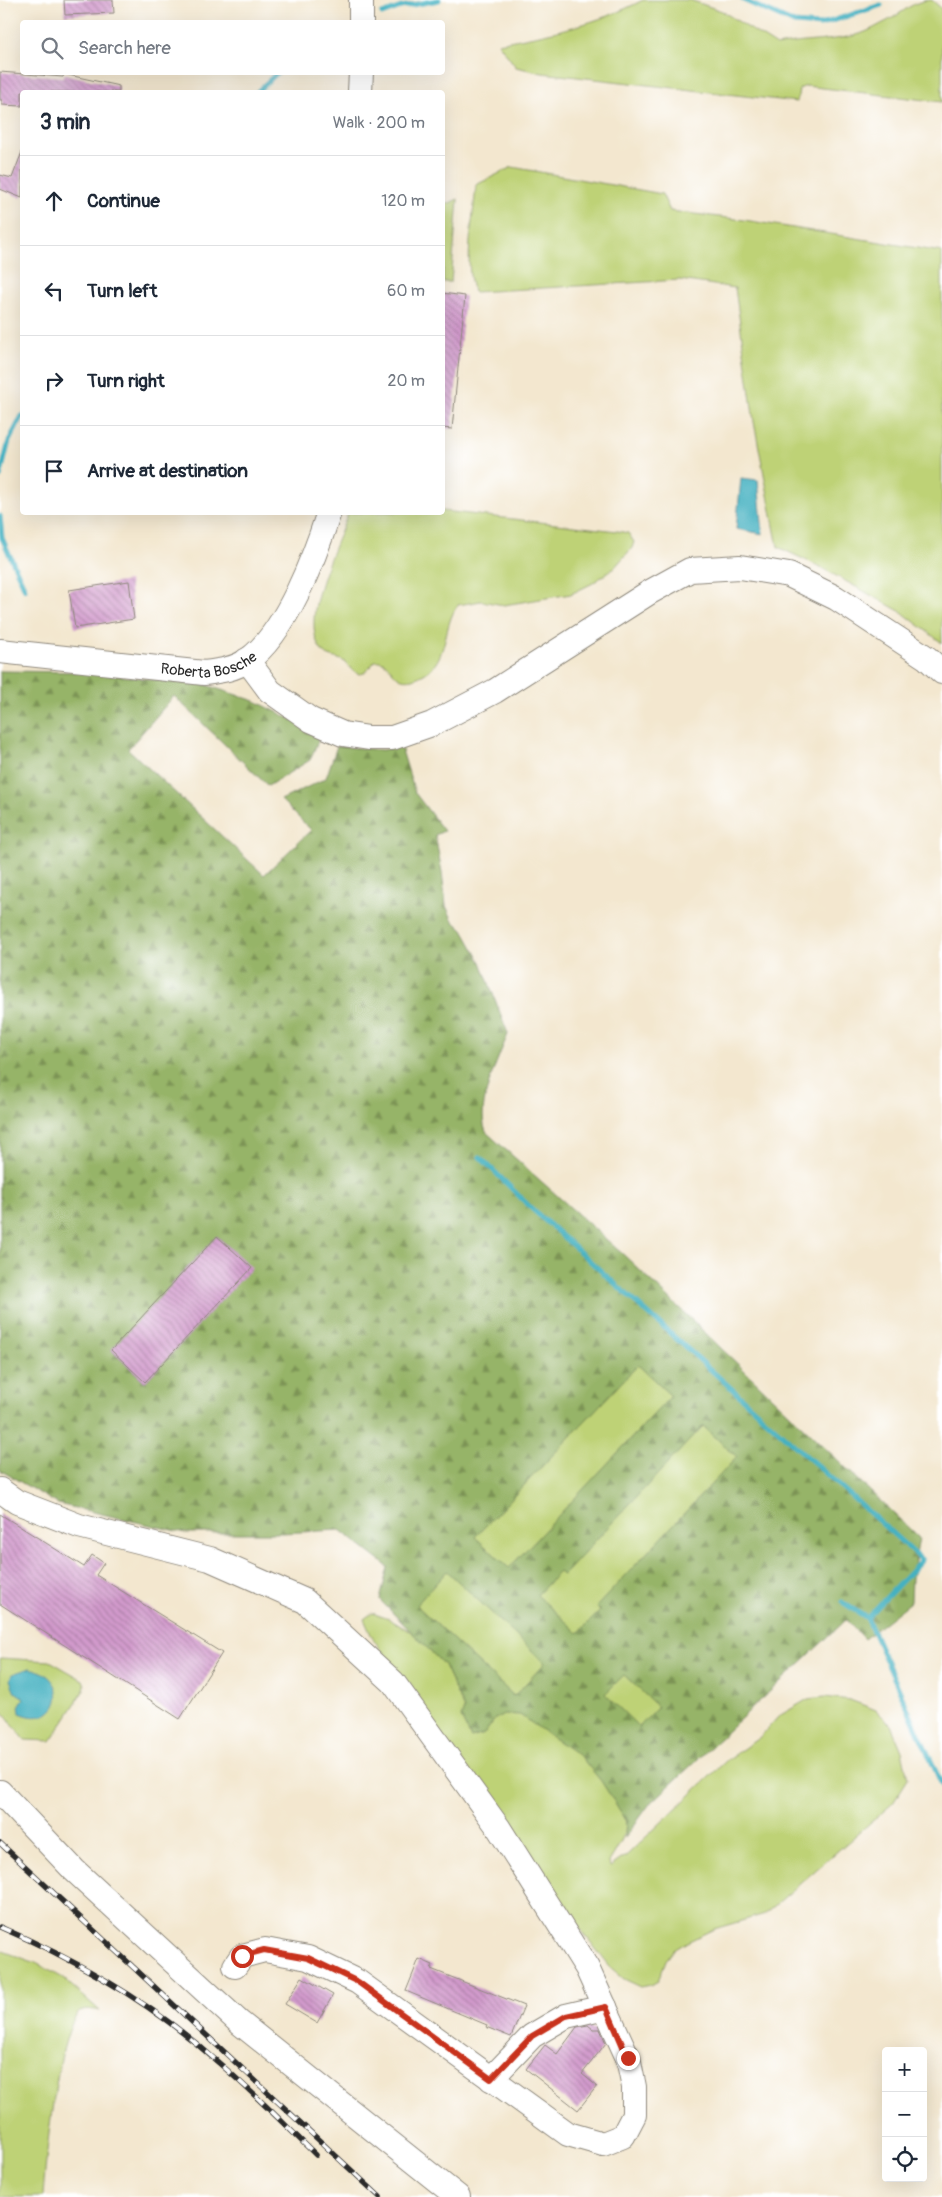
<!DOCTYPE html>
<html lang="en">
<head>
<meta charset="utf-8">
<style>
  :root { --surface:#fff; --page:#f2f2f3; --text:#1f2937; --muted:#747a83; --line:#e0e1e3 }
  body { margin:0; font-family:Pangolin,sans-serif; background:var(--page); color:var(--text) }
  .controls { position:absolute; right:15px; bottom:15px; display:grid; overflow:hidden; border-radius:5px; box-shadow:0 5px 20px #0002 }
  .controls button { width:45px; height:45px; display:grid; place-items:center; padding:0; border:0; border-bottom:1px solid var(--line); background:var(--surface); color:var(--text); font:25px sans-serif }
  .stop { position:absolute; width:15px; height:15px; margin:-11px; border:4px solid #c8321e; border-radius:50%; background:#fff }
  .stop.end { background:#c8321e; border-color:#fff; box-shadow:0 1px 5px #0008 }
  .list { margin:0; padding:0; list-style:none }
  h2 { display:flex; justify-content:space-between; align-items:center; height:65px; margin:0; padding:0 20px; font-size:21px }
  h2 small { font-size:16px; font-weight:400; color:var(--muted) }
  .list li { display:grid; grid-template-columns:32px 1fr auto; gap:15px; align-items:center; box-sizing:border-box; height:90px; padding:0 20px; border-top:1px solid var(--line) }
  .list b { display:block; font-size:19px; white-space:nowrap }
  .list em { font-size:16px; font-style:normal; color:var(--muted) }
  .icon { flex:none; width:28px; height:28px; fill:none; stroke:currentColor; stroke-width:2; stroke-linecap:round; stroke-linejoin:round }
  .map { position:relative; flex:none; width:942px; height:2197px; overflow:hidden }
  .search { position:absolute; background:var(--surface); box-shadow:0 5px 20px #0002; left:20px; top:20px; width:425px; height:55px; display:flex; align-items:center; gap:12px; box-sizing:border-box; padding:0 18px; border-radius:5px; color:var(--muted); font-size:19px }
  .panel { position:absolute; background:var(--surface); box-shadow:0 5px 20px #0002; left:20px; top:90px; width:425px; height:425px; border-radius:5px }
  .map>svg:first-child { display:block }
  .green { fill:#bed276; stroke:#747e50 }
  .forest { fill:url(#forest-firs); stroke:#607049; fill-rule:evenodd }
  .water { fill:#44b1c1; stroke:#386e76 }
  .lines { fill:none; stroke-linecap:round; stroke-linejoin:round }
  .stream { stroke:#44b1c1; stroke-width:5 }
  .building { fill:url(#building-back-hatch) }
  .minor-casing { stroke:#8f897d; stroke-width:26 }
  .minor { stroke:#fff; stroke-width:24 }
  .rail-casing { stroke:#2b2b2b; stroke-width:5.5 }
  .rail { stroke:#fff; stroke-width:4; stroke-dasharray:11; stroke-linecap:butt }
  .route { stroke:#c8321e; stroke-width:6 }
  .labels { text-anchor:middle; stroke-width:5; stroke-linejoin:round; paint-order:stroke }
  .street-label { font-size:15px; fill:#2b2b2b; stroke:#fff }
</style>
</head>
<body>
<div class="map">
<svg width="942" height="2197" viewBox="0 0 942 2197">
  <defs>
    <pattern id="forest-firs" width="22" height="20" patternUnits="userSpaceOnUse" patternTransform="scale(1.25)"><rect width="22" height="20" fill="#96b467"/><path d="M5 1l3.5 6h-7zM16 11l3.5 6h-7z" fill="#7b9355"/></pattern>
    <pattern id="building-back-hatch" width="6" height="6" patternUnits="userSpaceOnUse" patternTransform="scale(1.25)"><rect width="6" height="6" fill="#d29acc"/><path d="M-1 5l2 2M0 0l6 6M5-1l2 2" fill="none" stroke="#ab7ea6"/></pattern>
  </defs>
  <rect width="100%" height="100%" fill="#fff"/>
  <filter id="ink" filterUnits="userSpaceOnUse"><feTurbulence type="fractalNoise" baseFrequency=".02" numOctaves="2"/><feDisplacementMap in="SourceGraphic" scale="10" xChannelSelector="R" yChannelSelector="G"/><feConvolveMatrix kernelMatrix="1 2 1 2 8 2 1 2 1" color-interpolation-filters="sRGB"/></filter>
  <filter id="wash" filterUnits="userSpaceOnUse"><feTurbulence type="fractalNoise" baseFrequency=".0096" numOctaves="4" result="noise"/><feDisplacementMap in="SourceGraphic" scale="20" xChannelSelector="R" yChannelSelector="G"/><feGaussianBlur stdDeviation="1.12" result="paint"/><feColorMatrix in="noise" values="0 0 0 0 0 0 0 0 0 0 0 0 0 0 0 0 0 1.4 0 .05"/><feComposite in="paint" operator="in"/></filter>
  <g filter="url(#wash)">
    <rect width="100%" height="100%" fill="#f3e7cf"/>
    <!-- green -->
    <path class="green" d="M643 0H690L722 11 777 46C804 40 833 42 860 34 869 31 879 25 887 21 903 13 913 0 932 0L942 9V102L806 86 799 89 797 102 542 73 516 67 498 43C548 34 598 24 643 0Z
      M512 167 662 194 670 211 744 220 942 252V643L903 613 820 567 778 547 754 422 735 288 680 280 474 292C463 264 474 216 476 185Z
      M458 199 451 282H443V206Z
      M443 511 617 531 628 533 634 542 632 548 613 569 593 583 571 594 504 605 481 601 458 605C442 626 449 660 424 674 390 693 395 658 375 661 363 676 360 679 347 664 341 657 330 659 323 652 296 621 337 546 348 513Z
      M228 884 870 1550 601 1780C627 1821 637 1818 609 1862L610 1867 627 1855 727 1760 760 1737 779 1716 808 1699 825 1697 850 1700 876 1710 891 1725 902 1751 908 1779 893 1803 765 1914 714 1929 687 1942 674 1950 666 1960 658 1981 651 1985 641 1987 624 1979 609 1966 540 1877 372 1637 364 1619 372 1613 389 1619 415 1634 444 1665 464 1709 484 1734 495 1719 398 1602V1565L337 1517 103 1448 0 1143Z
      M0 1658 50 1661 83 1680 85 1685 84 1690 51 1741 25 1740 0 1708Z
      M0 1950 36 1963 63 1978 100 2011C94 2010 87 2008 81 2011 57 2027 45 2166 43 2197H0Z"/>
    <!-- forest -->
    <path class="forest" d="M0 671 84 672 206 685 255 701 321 734 310 760 268 786 174 696 128 749 264 875 311 830 281 800 326 778 337 746 382 750 401 747 415 793 444 831 435 835 442 872 446 906 453 921 463 930 481 962 508 1034C498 1060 475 1105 486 1132L626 1257 919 1538 912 1578 911 1602 864 1639 846 1620 649 1805 625 1838 626 1820 601 1781 581 1757 520 1715 505 1714 495 1719 484 1734 471 1738 461 1718 464 1709 444 1665 380 1600 388 1567 340 1530 281 1533H185L58 1504 0 1470ZM217 1236 251 1268 145 1382 111 1350ZM638 1365 671 1396 509 1568 475 1537ZM703 1426 737 1457 596 1607 600 1611 578 1633 537 1595 559 1572 563 1575ZM447 1571 545 1663 514 1696 416 1605ZM624 1675 658 1707 639 1727 605 1694Z"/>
    <!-- water -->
    <path class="water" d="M741 478 758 480 763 534 736 529Z
      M30 1668C75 1678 60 1731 20 1713L19 1706 24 1698 15 1692 10 1680 12 1674Z"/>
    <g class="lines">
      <!-- stream -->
      <path class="stream" d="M743 0 794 23 820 25 881 5
        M382 14 401 7 439 0
        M257 92 278 72
        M0 477 9 441 22 416
        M0 516 2 538 25 589
        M480 1157 531 1208 922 1560 867 1618 942 1785
        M842 1602 867 1618"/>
    </g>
    <g id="blocks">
      <!-- building -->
      <path class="building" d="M64 0H113L114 13 65 15Z
        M0 72 63 77 64 74 119 86V92H22V106L2 105V100H0Z
        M22 152V198L0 189V175L12 178Z
        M442 293 465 296 452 429 442 428Z
        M129 581 134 619 75 628 69 590Z
        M217 1236 252 1268 145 1382 111 1350Z
        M0 1514 84 1567 92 1555 104 1563 96 1575 222 1653 180 1719 0 1604Z
        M419 1959 433 1965 431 1969 524 2006 511 2037 486 2027 487 2025 406 1991Z
        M302 1977 333 1995 317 2023 285 2004Z
        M588 2025 593 2029H600L606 2043 582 2074 597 2086 578 2110 526 2069 545 2045 557 2054 577 2027Z"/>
    </g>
  </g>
  <g filter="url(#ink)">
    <use href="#blocks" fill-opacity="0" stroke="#8f897d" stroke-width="1"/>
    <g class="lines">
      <defs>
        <g id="minor">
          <path d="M361 22V0"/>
          <path d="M360 92 361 72"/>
          <path id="s1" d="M0 651 204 673C220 671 235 669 248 660 286 633 315 556 329 512"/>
          <path d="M247 660 270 691 311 720 343 734 369 738H392L432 724 495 691 650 592 690 570 740 567 789 575 836 598 927 658 942 672"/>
          <path d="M0 1490 17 1502 79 1526 210 1559 305 1601 393 1682 498 1827 587 1968 628 2058 634 2087V2115L623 2136 603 2144 568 2134 358 1982 308 1958 265 1950 242 1956 235 1966"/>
          <path d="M0 1792 74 1870 240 2023 458 2197"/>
          <path d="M491 2079 532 2036 566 2016 605 2007"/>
        </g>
      </defs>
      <!-- minor casing -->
      <use href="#minor" class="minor-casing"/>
      <!-- minor -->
      <use href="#minor" class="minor"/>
      <defs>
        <path id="rail" d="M0 1843 380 2197
          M0 1927C79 1961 155 2005 219 2063 253 2092 284 2124 316 2155"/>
      </defs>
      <!-- rail casing -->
      <use href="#rail" class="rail-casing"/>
      <!-- rail -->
      <use href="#rail" class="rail"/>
    </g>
  </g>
  <g class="lines" filter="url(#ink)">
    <!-- route -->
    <path class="route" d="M242 1956 264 1950 308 1958 358 1982 491 2079 532 2036 566 2016 606 2007 628 2058"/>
  </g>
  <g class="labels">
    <!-- street labels -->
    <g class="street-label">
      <text dy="5" stroke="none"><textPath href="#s1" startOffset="211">Roberta Bosche</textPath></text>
    </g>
  </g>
</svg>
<div class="controls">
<button>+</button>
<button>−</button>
<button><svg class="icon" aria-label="locate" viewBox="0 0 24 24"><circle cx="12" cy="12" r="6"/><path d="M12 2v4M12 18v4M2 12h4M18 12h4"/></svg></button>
</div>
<div class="stop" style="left:242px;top:1956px"></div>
<div class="stop end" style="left:628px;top:2058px"></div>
<div class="search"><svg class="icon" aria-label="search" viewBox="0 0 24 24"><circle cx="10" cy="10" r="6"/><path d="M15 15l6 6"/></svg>Search here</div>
<section class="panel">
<h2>3 min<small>Walk · 200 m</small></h2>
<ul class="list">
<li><svg class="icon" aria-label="ahead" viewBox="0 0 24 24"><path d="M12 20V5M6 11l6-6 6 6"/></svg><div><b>Continue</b></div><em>120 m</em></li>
<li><svg class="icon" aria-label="left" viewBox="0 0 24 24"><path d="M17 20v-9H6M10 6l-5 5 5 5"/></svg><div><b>Turn left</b></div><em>60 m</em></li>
<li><svg class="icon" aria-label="right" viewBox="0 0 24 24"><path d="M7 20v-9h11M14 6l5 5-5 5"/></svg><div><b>Turn right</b></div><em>20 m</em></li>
<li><svg class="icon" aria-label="arrive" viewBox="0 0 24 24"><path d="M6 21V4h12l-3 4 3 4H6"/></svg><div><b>Arrive at destination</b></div></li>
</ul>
</section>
</div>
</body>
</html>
